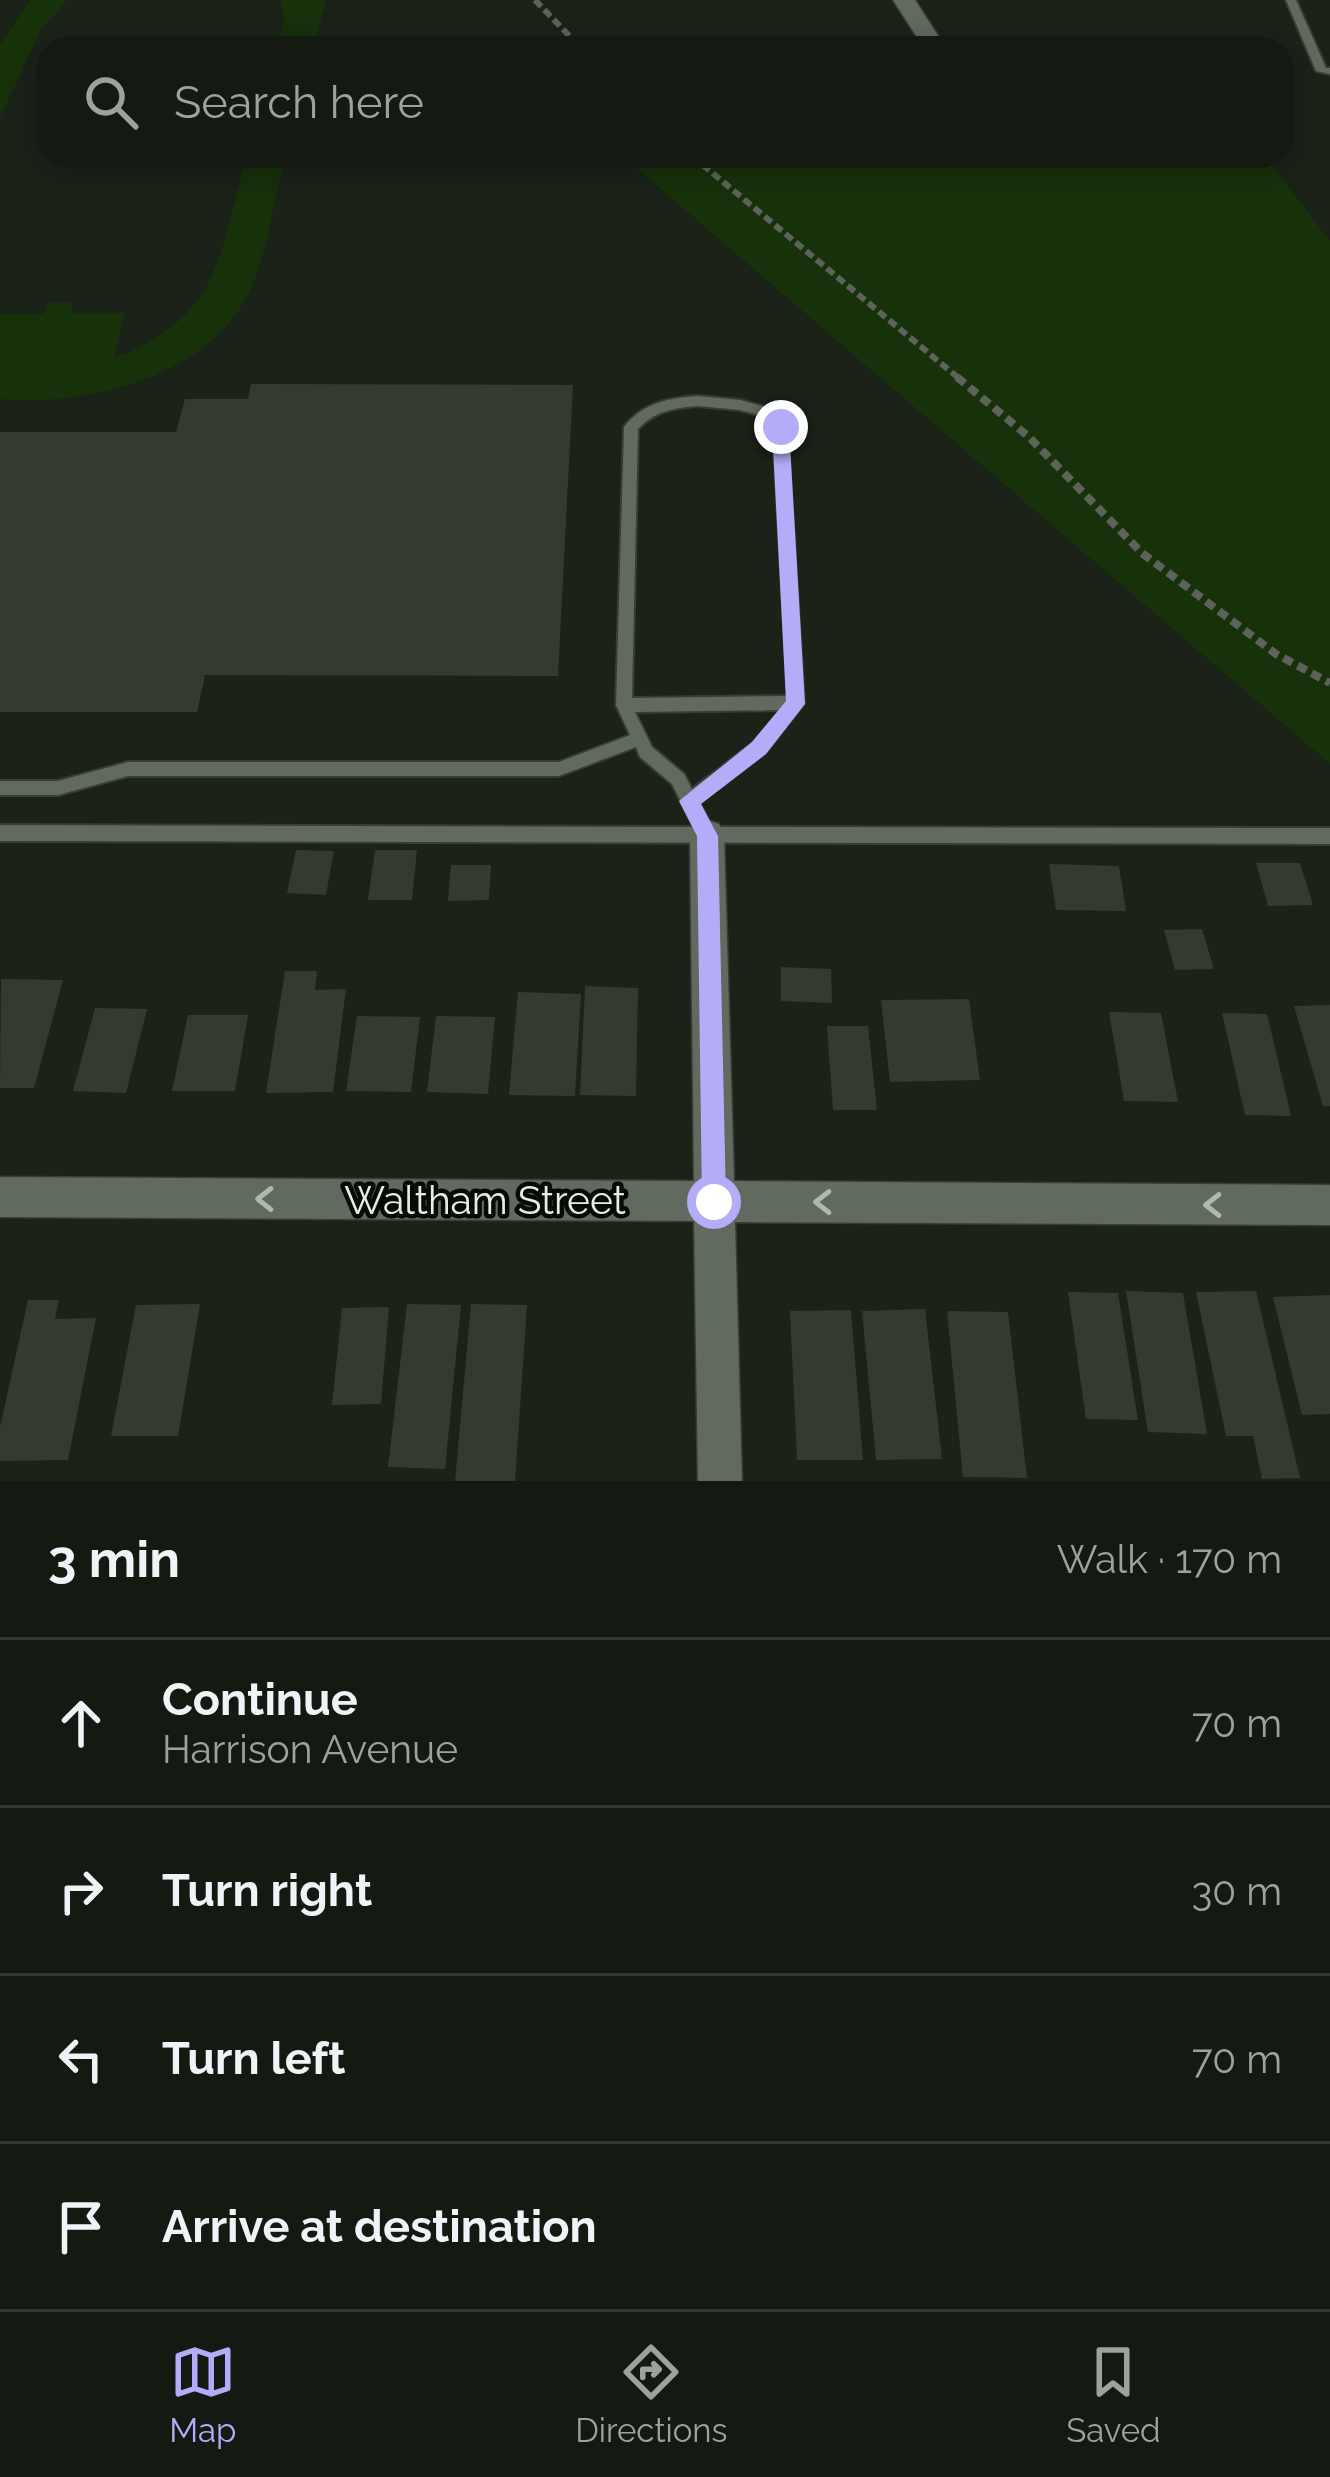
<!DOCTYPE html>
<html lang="en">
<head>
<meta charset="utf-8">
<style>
  :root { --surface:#141a12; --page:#1d231b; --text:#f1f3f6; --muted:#9da19f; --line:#333832; --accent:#b3adf9 }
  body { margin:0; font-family:Raleway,sans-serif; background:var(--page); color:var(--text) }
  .stop { position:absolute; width:36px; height:36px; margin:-27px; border:9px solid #b3adf9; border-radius:50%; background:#fff }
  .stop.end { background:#b3adf9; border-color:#fff; box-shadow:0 3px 12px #0008 }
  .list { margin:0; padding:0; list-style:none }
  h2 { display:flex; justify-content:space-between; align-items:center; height:156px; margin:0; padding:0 48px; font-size:51px }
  h2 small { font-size:39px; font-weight:400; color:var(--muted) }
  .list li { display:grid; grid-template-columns:78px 1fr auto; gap:36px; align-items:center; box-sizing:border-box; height:168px; padding:0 48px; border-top:3px solid var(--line) }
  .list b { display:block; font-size:45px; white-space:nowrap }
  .list p { margin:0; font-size:39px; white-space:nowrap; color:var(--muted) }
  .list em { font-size:39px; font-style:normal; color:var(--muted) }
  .icon { flex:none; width:66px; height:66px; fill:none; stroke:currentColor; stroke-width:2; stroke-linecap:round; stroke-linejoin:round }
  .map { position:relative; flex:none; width:1330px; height:1481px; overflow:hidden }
  .search { position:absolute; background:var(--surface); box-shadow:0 6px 30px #0003; left:36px; right:36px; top:36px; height:132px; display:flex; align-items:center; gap:30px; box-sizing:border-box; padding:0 42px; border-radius:36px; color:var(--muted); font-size:45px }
  .sheet { height:828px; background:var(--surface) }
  nav { display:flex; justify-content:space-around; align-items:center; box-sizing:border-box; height:168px; border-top:3px solid var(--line); background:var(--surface); font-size:33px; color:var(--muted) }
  nav a { display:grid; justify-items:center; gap:6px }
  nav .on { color:var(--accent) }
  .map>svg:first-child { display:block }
  .green { fill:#17310b }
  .building { fill:#333b30 }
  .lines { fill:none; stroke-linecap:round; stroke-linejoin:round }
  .lane-casing { stroke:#383c36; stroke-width:4 }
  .street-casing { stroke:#383c36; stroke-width:3 }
  .path-far1 { stroke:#5d635a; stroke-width:6; stroke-dasharray:9 4.5; stroke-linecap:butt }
  .path { stroke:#5d635a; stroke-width:8; stroke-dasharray:10 6; stroke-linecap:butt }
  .lane { fill:#616a5e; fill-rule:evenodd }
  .street { fill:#616a5e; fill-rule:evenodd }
  .oneway { stroke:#b1b8af }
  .route { fill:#b3adf9 }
  .labels { text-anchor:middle; stroke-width:9; stroke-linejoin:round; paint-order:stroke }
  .near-street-label { font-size:39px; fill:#e7ece5; stroke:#070a06 }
</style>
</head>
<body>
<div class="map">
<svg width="1330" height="1481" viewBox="0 0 1330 1481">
  <rect width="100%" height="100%" fill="#1b2218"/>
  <!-- green -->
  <path class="green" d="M30 0H67L41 30 0 118V45Z
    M281 0H326L314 48H278L284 22Z
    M247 156H285C273 203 267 265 241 307 194 381 81 406 0 399V314H44L48 303H73L71 313H125L114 358C221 318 219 254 247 156Z
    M622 156H1265L1330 241V764Z"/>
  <!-- building -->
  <path class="building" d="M251 384 573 385 558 676 205 675 197 712H0V432H176L185 399H248Z
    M296 850 334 851 326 895 287 893Z
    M375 850H417L412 900H368Z
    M1256 863H1300L1313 905 1268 906Z
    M1049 864 1119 866 1126 911 1056 910Z
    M451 865H491L489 900 448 901Z
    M1202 929 1214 969 1175 970 1164 930Z
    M781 967 831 969 832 1003 781 1001Z
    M285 971H317L315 990 346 989 333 1092 266 1093Z
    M1 979 63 980 34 1088H0Z
    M585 986 638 988 636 1096 580 1095Z
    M518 992 581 994 575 1096 509 1095Z
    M969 999 980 1080 890 1082 881 1000Z
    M1330 1005V1106H1323L1294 1006Z
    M95 1008 147 1009 126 1093 73 1091Z
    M1109 1012 1161 1013 1178 1102 1124 1101Z
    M1222 1013 1267 1014 1291 1116 1245 1115Z
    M188 1015H248L235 1091H172Z
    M357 1016 420 1017 411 1092 346 1091Z
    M436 1016 495 1017 488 1094 427 1092Z
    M827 1026H868L877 1110H833Z
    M1126 1291 1183 1293 1207 1434 1148 1432Z
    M1256 1291 1300 1478 1262 1479 1253 1436H1226L1196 1292Z
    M1068 1292 1118 1293 1138 1420 1086 1419Z
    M1330 1295V1414L1302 1415 1273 1297Z
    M28 1300H59L55 1319 96 1318 68 1460 0 1461V1427Z
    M200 1304 178 1436H111L136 1305Z
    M407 1304 461 1305 445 1469 388 1467Z
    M471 1304 527 1305 515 1481H455Z
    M389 1307 381 1404 332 1405 342 1308Z
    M925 1309 942 1459 876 1460 862 1311Z
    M851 1310 863 1460H797L790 1311Z
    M947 1311 1008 1312 1027 1478 963 1477Z"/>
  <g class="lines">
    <defs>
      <path id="lane" d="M1286 0H1296L1326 68H1330V74L1316 71Z
        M698 396 740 400 780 411 787 427 804 703 765 753 699 803 712 827 1330 828V844L0 841V825L694 827 672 784 640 757 636 747 559 776H128L58 795H0V781H58L128 762H559L630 735 616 705 624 427C643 403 668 398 698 396ZM698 406 740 410 769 418 773 427 788 696 632 698 638 429C655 411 674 408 698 406ZM781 710 753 743 692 789 684 774 652 747 635 712Z"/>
      <path id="street" d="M893 0H915L946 48H924Z
        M707 820 719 824 724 835 734 1181 1330 1185V1225L735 1222 742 1481H698L694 1221 0 1217V1177L694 1181 690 835 695 824Z"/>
    </defs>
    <!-- lane casing -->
    <use href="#lane" class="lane-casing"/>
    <!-- street casing -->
    <use href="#street" class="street-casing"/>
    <!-- path-far1 -->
    <path class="path-far1" d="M535 0 581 48
      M692 156 961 380"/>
    <!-- path -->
    <path class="path" d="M957 377 1029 437 1142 553 1276 654 1330 683"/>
    <!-- lane -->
    <use href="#lane" class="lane"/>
    <!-- street -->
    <use href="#street" class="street"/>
  </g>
  <!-- one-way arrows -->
  <defs><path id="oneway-chevron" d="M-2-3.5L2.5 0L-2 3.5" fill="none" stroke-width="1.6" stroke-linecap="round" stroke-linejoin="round" transform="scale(3)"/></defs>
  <g class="oneway">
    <use href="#oneway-chevron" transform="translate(265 1199) rotate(-180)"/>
    <use href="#oneway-chevron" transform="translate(823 1202) rotate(-180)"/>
    <use href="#oneway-chevron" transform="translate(1213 1205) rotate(-180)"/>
  </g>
  <!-- route -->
  <path class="route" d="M781 421 789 427 805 704 766 754 701 804 718 836 726 1202 714 1213 702 1202 697 836 679 801 752 742 786 701 772 427Z"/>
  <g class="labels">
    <!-- near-street labels -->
    <g class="near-street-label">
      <text x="485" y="1214">Waltham Street</text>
    </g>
  </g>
</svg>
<div class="stop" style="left:714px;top:1202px"></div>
<div class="stop end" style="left:781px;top:427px"></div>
<div class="search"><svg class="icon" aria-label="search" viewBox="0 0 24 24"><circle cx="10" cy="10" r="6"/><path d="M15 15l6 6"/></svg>Search here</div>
</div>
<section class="sheet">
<h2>3 min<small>Walk · 170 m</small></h2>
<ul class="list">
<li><svg class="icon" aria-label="ahead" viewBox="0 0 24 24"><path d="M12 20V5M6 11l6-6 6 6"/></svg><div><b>Continue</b><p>Harrison Avenue</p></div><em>70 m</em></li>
<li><svg class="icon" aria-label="right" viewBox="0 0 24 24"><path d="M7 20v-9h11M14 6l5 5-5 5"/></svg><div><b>Turn right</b></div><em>30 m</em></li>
<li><svg class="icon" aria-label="left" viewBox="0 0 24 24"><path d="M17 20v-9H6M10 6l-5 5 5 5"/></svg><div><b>Turn left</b></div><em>70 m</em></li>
<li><svg class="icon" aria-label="arrive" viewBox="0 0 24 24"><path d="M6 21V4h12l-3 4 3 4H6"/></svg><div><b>Arrive at destination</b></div></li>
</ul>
</section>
<nav>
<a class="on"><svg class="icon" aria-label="map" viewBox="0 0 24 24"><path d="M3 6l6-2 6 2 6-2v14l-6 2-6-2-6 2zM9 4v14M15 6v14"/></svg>Map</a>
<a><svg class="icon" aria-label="directions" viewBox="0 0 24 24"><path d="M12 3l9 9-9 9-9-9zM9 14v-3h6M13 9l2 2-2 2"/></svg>Directions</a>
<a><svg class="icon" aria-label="saved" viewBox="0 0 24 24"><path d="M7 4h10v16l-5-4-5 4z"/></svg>Saved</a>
</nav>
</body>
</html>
